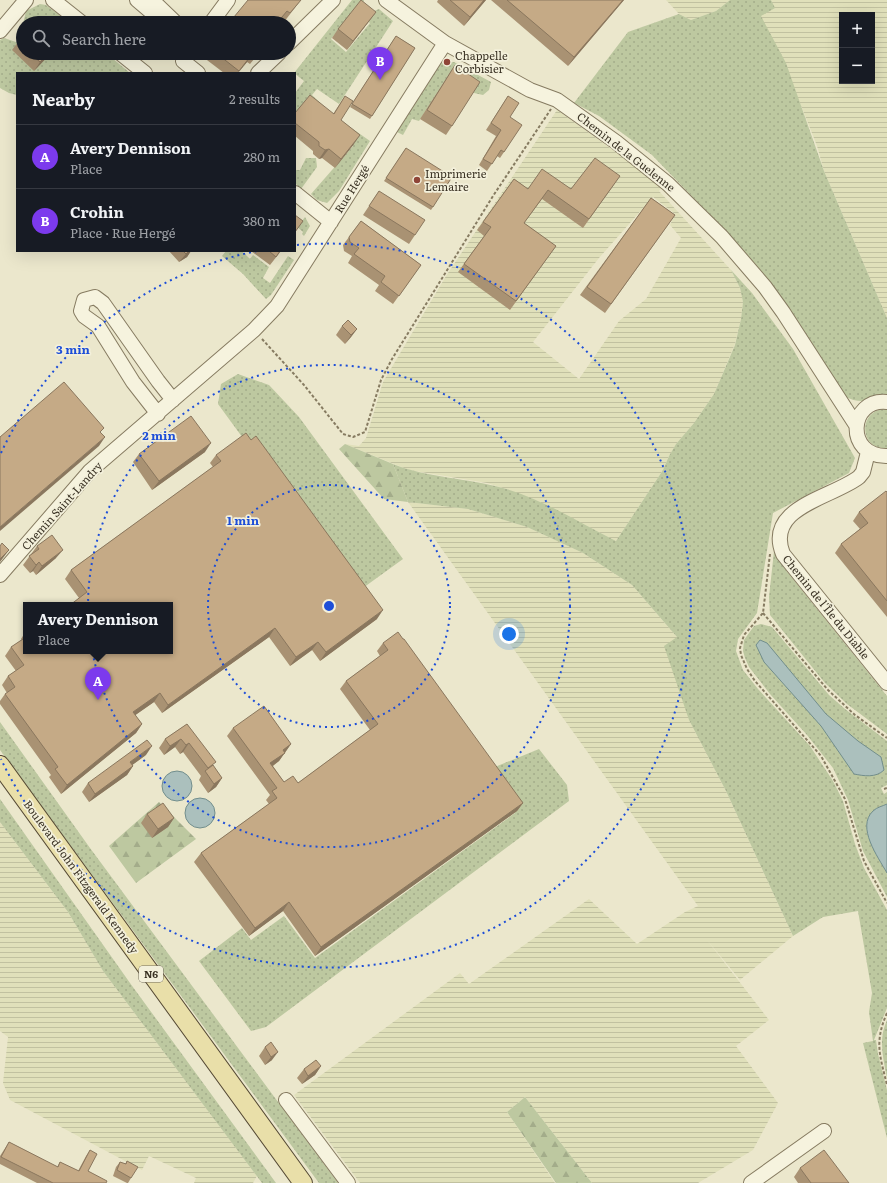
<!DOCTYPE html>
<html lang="en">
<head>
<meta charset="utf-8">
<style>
  :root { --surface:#171b24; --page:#242831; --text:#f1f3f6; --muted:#9ea1a6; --line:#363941; --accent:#7c3aed }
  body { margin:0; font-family:Literata,serif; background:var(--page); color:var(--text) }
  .controls { position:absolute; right:12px; top:12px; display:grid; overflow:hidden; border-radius:0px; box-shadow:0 4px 16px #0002 }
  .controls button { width:36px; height:36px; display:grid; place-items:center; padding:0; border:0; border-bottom:1px solid var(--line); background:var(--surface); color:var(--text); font:20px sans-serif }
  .you { position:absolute; left:509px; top:634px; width:14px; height:14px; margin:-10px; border:3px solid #fff; border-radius:50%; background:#1a73e8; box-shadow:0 0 0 6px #1a73e833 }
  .badge { display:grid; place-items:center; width:26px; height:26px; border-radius:50%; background:var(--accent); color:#fff; font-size:13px; font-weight:700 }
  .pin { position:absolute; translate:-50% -33px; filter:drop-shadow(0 1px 2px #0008) }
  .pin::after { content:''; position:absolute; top:21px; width:14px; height:12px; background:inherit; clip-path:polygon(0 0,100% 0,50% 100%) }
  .popup { position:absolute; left:23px; top:602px; width:150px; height:52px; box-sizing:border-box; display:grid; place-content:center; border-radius:0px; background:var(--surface); filter:drop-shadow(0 1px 3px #0005); font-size:13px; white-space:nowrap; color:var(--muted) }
  .popup b { font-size:15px; color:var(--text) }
  .popup::after { content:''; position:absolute; left:50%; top:100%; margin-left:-8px; border:8px solid transparent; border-top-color:var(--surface) }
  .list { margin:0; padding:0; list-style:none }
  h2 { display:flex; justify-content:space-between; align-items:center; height:52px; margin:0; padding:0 16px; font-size:17px }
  h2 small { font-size:13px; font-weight:400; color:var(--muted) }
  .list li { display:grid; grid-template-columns:26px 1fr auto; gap:12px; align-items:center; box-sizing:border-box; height:64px; padding:0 16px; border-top:1px solid var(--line) }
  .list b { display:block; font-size:15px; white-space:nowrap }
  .list p { margin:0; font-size:13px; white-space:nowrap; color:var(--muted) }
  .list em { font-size:13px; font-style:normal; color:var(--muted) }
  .icon { flex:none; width:22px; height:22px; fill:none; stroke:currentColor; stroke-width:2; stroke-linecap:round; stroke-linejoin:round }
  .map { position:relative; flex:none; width:887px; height:1183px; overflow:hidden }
  .search { position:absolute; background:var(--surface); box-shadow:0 4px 16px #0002; left:16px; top:16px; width:280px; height:44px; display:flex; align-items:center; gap:10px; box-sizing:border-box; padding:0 14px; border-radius:22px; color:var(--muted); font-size:15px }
  .panel { position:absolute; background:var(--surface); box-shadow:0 4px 16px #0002; left:16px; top:72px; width:280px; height:180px; border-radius:0px }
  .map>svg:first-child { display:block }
  .farmland { fill:url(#farmland-rules); fill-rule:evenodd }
  .grass { fill:url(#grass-dots) }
  .forest { fill:url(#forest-firs) }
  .water { fill:#abc0bd; stroke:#728e8c }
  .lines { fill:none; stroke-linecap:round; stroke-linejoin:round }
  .minor-casing { stroke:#867b61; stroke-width:16 }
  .major-casing { stroke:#554934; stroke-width:20 }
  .path { stroke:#867b61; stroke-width:2; stroke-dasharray:3 2; stroke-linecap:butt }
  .minor { stroke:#f6f3de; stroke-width:14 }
  .major { stroke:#e9dfa9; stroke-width:18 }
  .wall { fill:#a99273 }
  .shaded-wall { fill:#8a775e }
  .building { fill:#c5aa86; stroke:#8a775e }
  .ring { fill:none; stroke:#1d4ed8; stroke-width:2; stroke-dasharray:2 4 }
  .poi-dot { fill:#8f4537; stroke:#f3f0db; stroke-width:1.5 }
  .labels { text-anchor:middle; stroke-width:3.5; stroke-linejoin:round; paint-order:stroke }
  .shield { fill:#f3f0db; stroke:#716a5a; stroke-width:1 }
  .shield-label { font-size:10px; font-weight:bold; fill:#393123 }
  .poi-label { font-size:11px; fill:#393123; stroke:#f3f0db; text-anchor:start }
  .street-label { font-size:11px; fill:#393123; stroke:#f3f0db }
  .centre { fill:#1d4ed8; stroke:#f3f0db; stroke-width:2 }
  .ring-label { font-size:12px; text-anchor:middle; font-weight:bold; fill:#1d4ed8; stroke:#f3f0db; stroke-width:3.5; stroke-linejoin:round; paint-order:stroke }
</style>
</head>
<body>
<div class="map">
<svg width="887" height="1183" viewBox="0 0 887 1183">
  <defs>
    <pattern id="farmland-rules" width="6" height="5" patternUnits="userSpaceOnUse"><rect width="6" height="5" fill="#e0e0ba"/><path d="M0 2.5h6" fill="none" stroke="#c1c1a0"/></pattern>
    <pattern id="grass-dots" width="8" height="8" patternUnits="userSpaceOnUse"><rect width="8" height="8" fill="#bdc8a0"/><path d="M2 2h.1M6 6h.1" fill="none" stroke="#a3ac8a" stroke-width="1.8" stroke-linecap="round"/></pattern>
    <pattern id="forest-firs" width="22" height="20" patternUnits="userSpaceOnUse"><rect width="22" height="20" fill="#bdc8a0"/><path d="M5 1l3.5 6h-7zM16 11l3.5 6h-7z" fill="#a3ac8a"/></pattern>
  </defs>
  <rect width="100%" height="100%" fill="#ebe7cc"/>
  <!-- farmland -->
  <path class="farmland" d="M666 0H730L716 11 691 20 679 14Z
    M771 0H887V318L824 171 817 146 802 108 760 16 774 8ZM842 15H872V81H842Z
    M557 110 663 186 659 191 731 270 740 288 743 302 741 319 735 344 714 394 694 423 676 444 669 456 663 470 616 541 538 501 506 489 487 483 409 470 345 444 359 446 366 438 383 382 446 276ZM653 197 675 214 670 225 681 238 646 299 619 321 579 379 533 342 599 258Z
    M408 502 468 509 527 527 583 553 632 585 677 637 689 720 726 791 793 936 740 980 707 940 769 1020 736 1046 778 1103 753 1150 698 1183H592L525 1097 507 1112 555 1183H360L294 1095 460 973 469 984 589 899 637 944 685 912 698 906Z
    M0 822 68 912 103 971 257 1176 253 1183H194L196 1178 149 1156 142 1170 10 1100 3 1083 8 1037 0 1031Z"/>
  <!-- grass -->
  <path class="grass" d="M352 0H364L360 14 355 10 331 39 346 52 370 23 366 20 374 11 379 9 393 21 339 104 317 89 312 95 333 115 370 141 339 191 327 203 317 200 311 194 353 146 304 105 295 115V93L304 81 294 73Z
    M730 0H771L775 8 761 16 786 63 824 171 887 318V396C871 400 860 405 844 396L787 306 735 241 652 155 599 116 574 103 628 32 679 14 691 20 716 11Z
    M40 4 46 5 70 23 23 24 26 11Z
    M4 38 19 43 23 53H106L130 73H17V95L9 93 0 88V40Z
    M454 62 491 82 489 90 483 95 474 93 448 76 419 121 412 119 403 135 397 132 441 63Z
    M306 158H316L317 167 301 189 295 183V170H300Z
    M295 216 302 221 305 217 310 226 304 236 302 234 303 232 295 225Z
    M226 251H242L250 259 253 255 269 267 263 278 270 283 288 256 294 260 271 295 266 299 243 274 222 256Z
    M731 270 752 293 793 349 855 458 849 473 773 513 757 613 738 639 736 651 743 670 758 689 810 746 833 781 843 801 855 844 864 868 887 910V1008L874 1040H876L878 1054 887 1090V1138L863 1043 873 1041 869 1012 872 993 858 911 823 917 793 936 726 791 689 720 664 646 677 637 632 585 583 553 527 527 468 509 408 502 393 464C428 478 467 478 503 488 543 499 580 523 616 541L663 470 669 456 676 444 694 423 714 394 735 345 741 319 743 302 740 288Z
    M238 374 269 385 299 417 403 559 356 593 218 404 221 384Z
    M887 409V448C858 450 858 408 887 409Z
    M774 551 785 569 887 696V734L847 704 825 683 770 615 769 597Z
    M761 624 772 627 829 695 845 709 887 741V785L881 788 884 794 887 792V897L863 851 848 800 833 768 807 735 770 694 749 667 745 658 743 651 744 640 754 626Z
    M0 722 90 848 338 1183H319L0 750Z
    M539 749 567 785 569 801 266 1027 251 1031 199 961 242 928 251 940 284 916 315 958 515 813 485 771Z
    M0 799 130 983 276 1183H262L103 971 68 912 0 822Z
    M887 1020V1078C883 1058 878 1039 887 1020Z"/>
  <!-- forest -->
  <path class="forest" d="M345 444 393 464 408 502 384 499 339 449Z
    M159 802 196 839 136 883 109 846Z
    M525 1097 592 1183H556L507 1112Z"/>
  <!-- water -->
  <path class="water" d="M760 640 767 643 826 714 858 741 881 757 884 770C876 778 864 776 854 774L821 726 764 662 756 645Z
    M162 786a15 15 0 1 1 30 0a15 15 0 1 1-30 0Z
    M185 813a15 15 0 1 1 30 0a15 15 0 1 1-30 0Z
    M887 804V873C878 857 856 827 873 811 877 807 883 806 887 804Z"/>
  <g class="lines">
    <defs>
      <path id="minor" d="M53 0 82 23
        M137 0 164 23
        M152 0 176 23
        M386 0 445 43 530 90 557 100 616 142 668 184 722 237 765 287 783 312 856 425
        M211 23 228 0
        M0 31 26 0
        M289 43 333 0
        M120 53 145 73
        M189 53 183 61 198 73
        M258 73 279 53
        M295 193 331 222
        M887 402C848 398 845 457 887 456
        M158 414 133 382 98 326 84 316 81 311 84 300 95 297 103 303 158 381 173 400
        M868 452 863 472 859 477C832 498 764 507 783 554L887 683
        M0 575 90 471 254 330 277 306 445 43
        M286 1100 348 1183
        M751 1183 824 1131"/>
      <path id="major" d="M0 765 303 1183"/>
    </defs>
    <!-- minor casing -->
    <use href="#minor" class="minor-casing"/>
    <!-- major casing -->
    <use href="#major" class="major-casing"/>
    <!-- path -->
    <path class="path" d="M262 339 304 385 343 434 353 437 365 432 381 380 392 359 493 196 551 109
      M770 554 763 613 744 635 740 648 741 655 747 669 755 681 821 756 845 799 864 861 887 903
      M763 613 828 690 855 715 887 738
      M884 789 887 788
      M887 1013C874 1042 880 1056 887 1085"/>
    <!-- minor -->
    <use href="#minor" class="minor"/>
    <!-- major -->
    <use href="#major" class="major"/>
  </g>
  <!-- wall -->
  <path class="wall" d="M301 0 284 22 281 20 278 23H229Z
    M438 0H486L464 26 437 2Z
    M491 0H624L568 66Z
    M376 12 370 20 347 50 332 38 338 29Z
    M396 36 415 48 370 119 350 107Z
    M23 37V53H51L34 71 12 50 18 42Z
    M206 53H259L250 64 247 62 238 73H224L203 57Z
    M455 65 452 126 446 135 420 119Z
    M345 96 341 120 354 144 335 168 322 158 319 159 313 154V151L295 136V113L333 114Z
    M508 96 510 117 504 152 500 158 497 156 487 171 479 165 496 136 486 130Z
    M406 148 433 207 431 210 384 181Z
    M620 176 583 228 542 199 524 223 556 246 510 310 458 272 484 236 477 230 514 179 528 189H571Z
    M379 191 415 235 409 244 363 215Z
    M651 198 675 215 605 313 580 295Z
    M361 221 421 265 393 304 375 291 379 285 348 263 352 256 344 251 343 245Z
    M169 251H191L187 257 179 262Z
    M251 251H281L270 265Z
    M342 326 357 329 351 337 345 344 336 335Z
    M205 452 152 490 133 462 139 454Z
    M216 455 377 619 320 661 312 650 290 666 269 637 162 713 154 702 135 715 142 724 136 733 61 794 49 777 51 775 0 704V701L5 694 7 693 2 685 8 676 16 671 5 656 11 647 22 640 21 639 26 631V651L79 598 65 579 71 570 213 467 210 463Z
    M887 492V617L835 553 841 544 860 529 853 521 859 512Z
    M37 546 56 558 36 575 33 571 30 573 23 565Z
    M383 643 523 803 517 811 315 956 283 911 249 936 194 862 201 853 269 804 266 800 270 795 227 736 233 728 291 744 279 761 273 766 284 782 298 783 370 730 340 689 346 681 380 656 377 651Z
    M187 724 213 766 222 778 216 787 208 793 199 780 201 776 183 752 180 754 175 747 164 755 159 748 165 739Z
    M146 755 132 765 133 766 127 775 89 802 82 792 88 783Z
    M147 814 174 818 168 827 152 838 141 823Z
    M271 1042 272 1060 265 1065 259 1056 265 1047Z
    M321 1066 315 1075 302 1084 297 1078 304 1069Z
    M9 1142 57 1167 60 1162 78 1171 86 1156 90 1150 88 1171 106 1183H37L0 1164V1156Z
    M127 1161 131 1178 128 1183H127L113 1176 116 1167 120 1162 125 1164Z
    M800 1168 849 1183H798L794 1177Z"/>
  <!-- shaded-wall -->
  <path class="shaded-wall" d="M484 0H486L464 26 470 17Z
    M623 0H624L568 66 574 57Z
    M376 12 370 20 347 50 353 41Z
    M49 53H51L34 71 40 62Z
    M253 53 247 62 238 73Z
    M360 135 354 144 335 168 341 159Z
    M329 149 322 158 319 159 325 150Z
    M189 251H191L187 257 179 262 186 254Z
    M357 329 351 337 345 344 351 335Z
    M105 437 99 446 0 531V527Z
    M211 443 205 452 152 490 159 481Z
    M9 550 0 562V559Z
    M63 550 56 558 36 575 42 566Z
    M39 562 33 571 30 573 36 565Z
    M383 610 377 619 320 661 326 652Z
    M275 628 269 637 162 713 168 705Z
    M318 642 312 650 290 666 296 657Z
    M160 693 154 702 127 721 133 712Z
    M142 724 136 733 61 794 67 785Z
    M181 739 175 747 164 755 170 746Z
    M189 743 183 752 180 754 186 745Z
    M291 744 279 761 264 772 270 763 283 750Z
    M152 746 146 755 124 771 130 762Z
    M133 766 127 775 89 802 95 794Z
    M222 778 216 787 208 793 214 784Z
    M523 803 517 811 315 956 321 947Z
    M174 818 168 827 152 838 158 829Z
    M289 902 283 911 249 936 255 928Z
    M278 1052 272 1060 265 1065 271 1057Z
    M321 1066 315 1075 302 1084 308 1076Z"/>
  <!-- building -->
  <path class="building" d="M248 0H301L290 13 287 11 277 23H229Z
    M361 0 376 12 353 41 338 29Z
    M450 0H484L470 17Z
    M507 0H623L574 57Z
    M40 19 44 23H36Z
    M396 36 415 48 372 116 352 104Z
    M23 37V46L18 42Z
    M30 53H49L40 62Z
    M216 53H253L239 71Z
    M254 53H258L256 55Z
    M455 65 480 82 452 126 427 110Z
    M310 95 334 114 345 96 353 101 341 120 360 135 341 159 329 149 325 150 319 146V142L295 123V113Z
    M508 96 519 103 510 117 522 125 504 152 501 150 492 164 483 159 501 130 491 123Z
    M406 148 452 177 433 207 386 178Z
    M595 158 620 176 589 219 548 190 524 223 556 246 516 301 464 264 491 227 483 222 514 179 528 189 542 169 571 189Z
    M379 191 425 220 415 235 369 206Z
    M651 198 675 215 611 304 587 287Z
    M295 215 303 221 295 232Z
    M361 221 421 265 399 296 381 282 385 276 354 254 359 248 350 242 349 237Z
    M183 251H189L186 254Z
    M269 251H280L276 257Z
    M348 320 357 329 351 335 342 326Z
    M64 382 104 428 100 432 105 437 0 527V437Z
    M191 416 211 443 159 481 139 454Z
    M246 433 251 440 256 436 383 610 326 652 318 642 296 657 275 628 168 705 160 693 133 712 142 724 67 785 55 769 58 767 5 694 15 687 8 676 24 665 11 647 26 637V651H170V605H70L87 592 71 570 221 461 216 455Z
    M886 491 887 492V601L841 544 868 523 859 512Z
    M52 535 63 550 42 566 39 562 36 565 29 556 39 549 37 546Z
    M2 543 9 550 0 559V546Z
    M398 632 403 639H404L523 803 321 947 289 902 255 928 201 853 277 798 272 791 277 788 233 728 264 706 291 744 283 750 285 753 270 763 284 782 293 776 298 783 378 724 346 681 388 650 383 643Z
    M187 724 216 762 208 768 189 743 186 745 181 739 170 746 165 739Z
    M147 740 152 746 130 762 133 766 95 794 88 783Z
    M213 765 222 778 214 784 205 771Z
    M163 803 174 818 158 829 147 814Z
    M271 1042 278 1052 271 1057 265 1047Z
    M316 1060 321 1066 308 1076 304 1069Z
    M9 1142 58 1167 60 1162 79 1171 90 1150 97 1154 88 1171 107 1181 106 1183H53L1 1157Z
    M824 1150 849 1183H811L800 1168Z
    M127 1161 138 1167 131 1178 117 1170 120 1162 126 1164Z"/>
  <!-- distance rings -->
  <g class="ring">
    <circle cx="329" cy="606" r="121"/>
    <circle cx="329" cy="606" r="241"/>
    <path d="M1 453A362 362 0 0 1 257 251M297 245A362 362 0 1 1 1 759"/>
  </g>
  <!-- markers -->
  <g class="poi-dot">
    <circle cx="447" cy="62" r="4"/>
    <circle cx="417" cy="180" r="4"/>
  </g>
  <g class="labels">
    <!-- shield labels -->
    <rect class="shield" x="139" y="966" width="24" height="16" rx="3"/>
    <g class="shield-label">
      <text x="151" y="978">N6</text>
    </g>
    <!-- poi labels -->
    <g class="poi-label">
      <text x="455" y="60">Chappelle<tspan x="455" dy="13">Corbisier</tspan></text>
      <text x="425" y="178">Imprimerie<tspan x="425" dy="13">Lemaire</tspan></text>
    </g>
    <!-- street labels -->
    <g class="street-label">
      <text transform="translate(626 152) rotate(38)" y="4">Chemin de la Guelenne</text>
      <text transform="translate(352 189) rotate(-58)" y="4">Rue Hergé</text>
      <text transform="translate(62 506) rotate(-48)" y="4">Chemin Saint-Landry</text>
      <text transform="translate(826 607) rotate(51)" y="4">Chemin de l'Île du Diable</text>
      <text transform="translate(81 877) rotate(54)" y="4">Boulevard John Fitzgerald Kennedy</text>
    </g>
  </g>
  <circle cx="329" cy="606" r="6" class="centre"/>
  <g class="ring-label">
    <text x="73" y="354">3 min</text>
    <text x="159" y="440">2 min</text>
    <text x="243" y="525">1 min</text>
  </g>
</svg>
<div class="controls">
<button>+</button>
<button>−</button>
</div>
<div class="you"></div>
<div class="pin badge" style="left:98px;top:700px">A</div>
<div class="popup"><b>Avery Dennison</b>Place</div>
<div class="pin badge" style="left:380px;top:80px">B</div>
<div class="search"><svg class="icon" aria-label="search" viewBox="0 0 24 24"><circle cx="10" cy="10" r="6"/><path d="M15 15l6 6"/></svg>Search here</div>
<section class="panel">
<h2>Nearby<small>2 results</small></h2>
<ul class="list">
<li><span class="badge">A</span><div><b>Avery Dennison</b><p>Place</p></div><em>280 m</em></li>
<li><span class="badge">B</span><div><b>Crohin</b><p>Place · Rue Hergé</p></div><em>380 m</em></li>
</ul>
</section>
</div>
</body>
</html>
